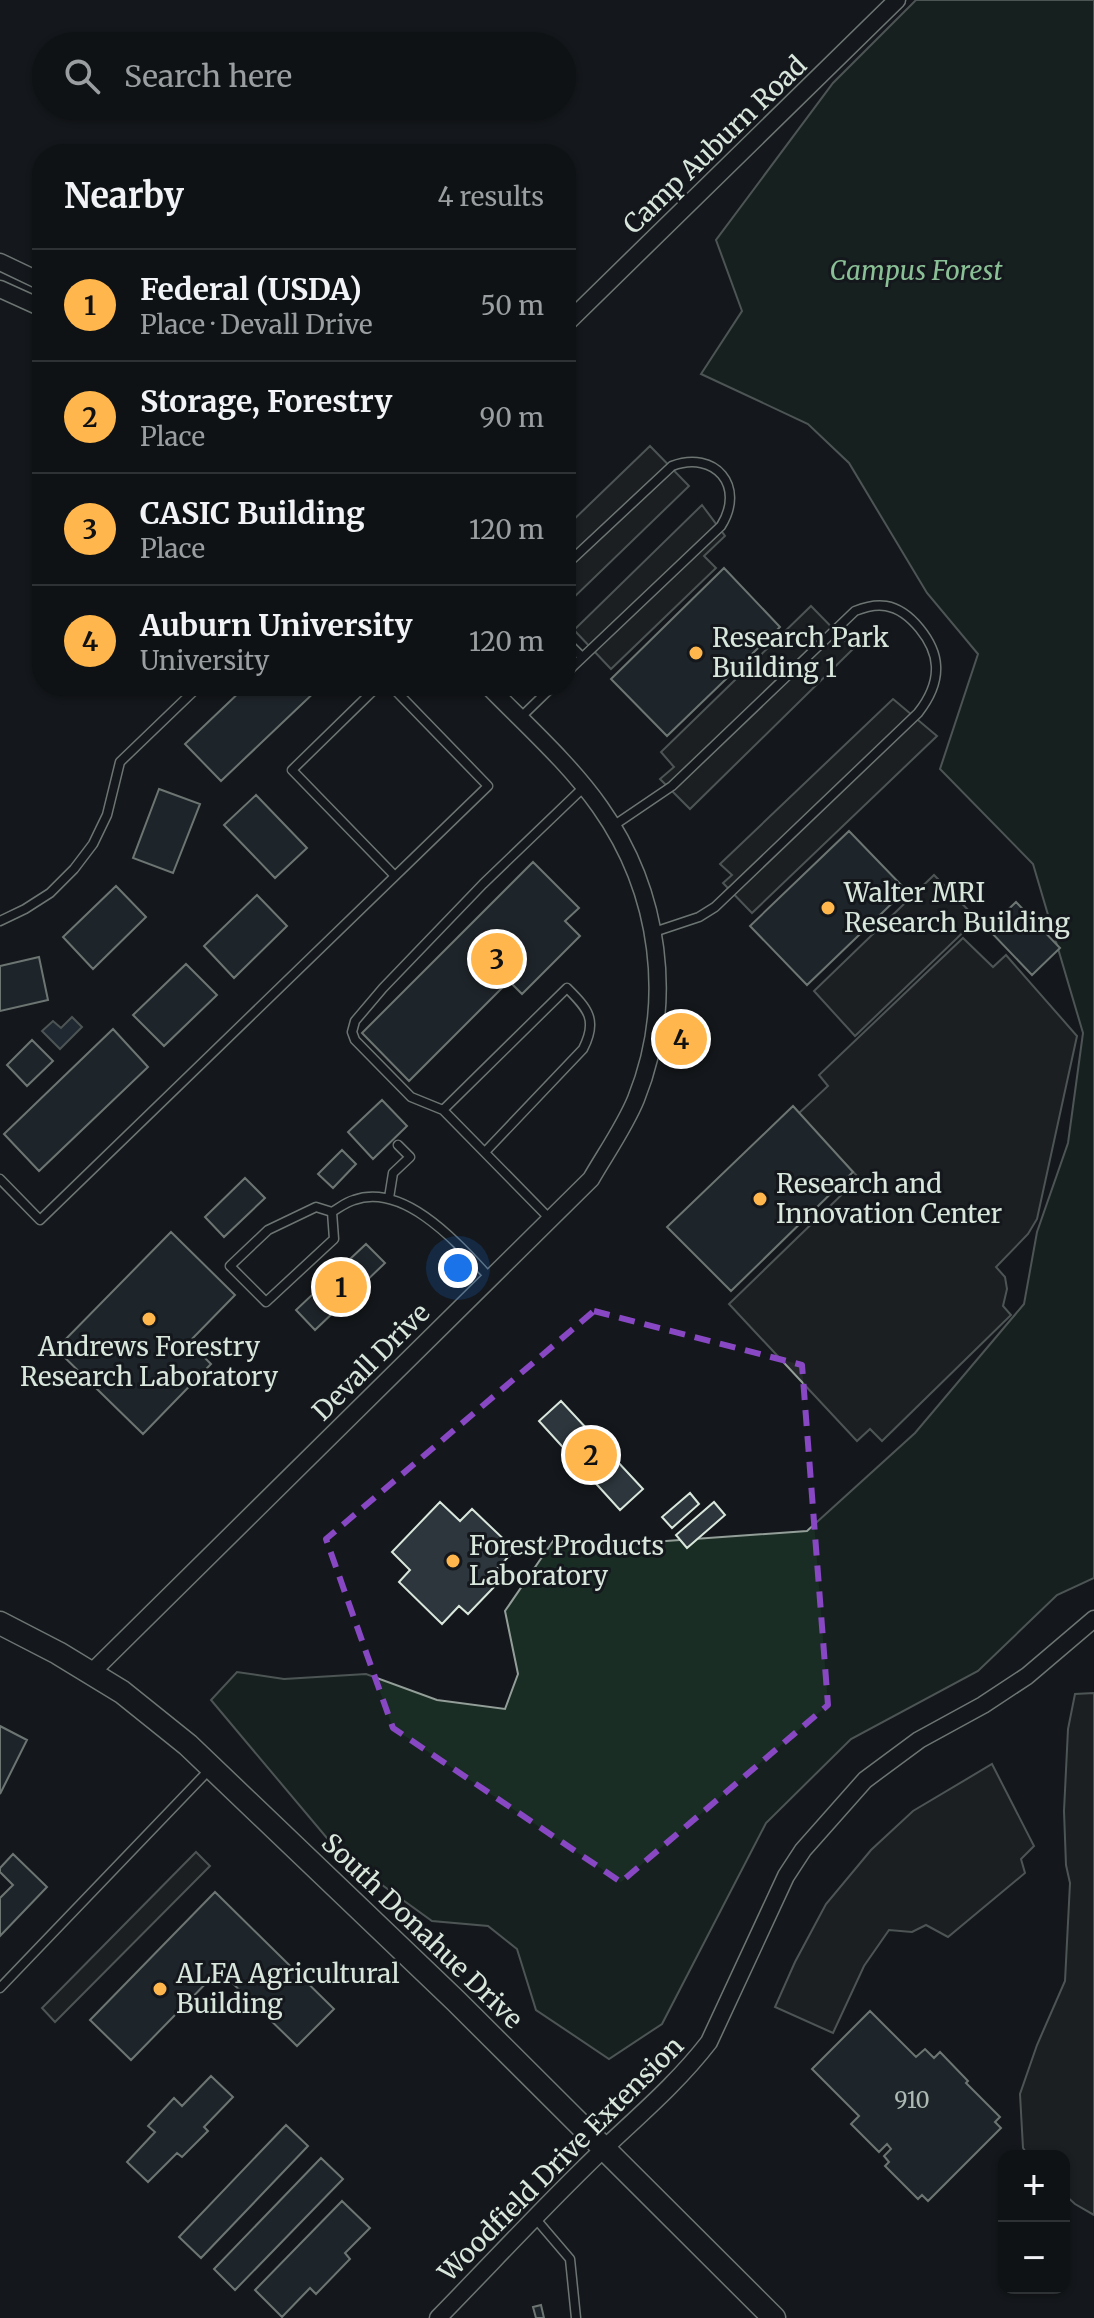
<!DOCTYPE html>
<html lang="en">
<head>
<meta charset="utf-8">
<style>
  :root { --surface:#0f1215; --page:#181b1e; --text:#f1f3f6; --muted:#9b9ea0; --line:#2f3234; --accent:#ffb74d }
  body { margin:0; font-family:Merriweather,serif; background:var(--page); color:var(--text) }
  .controls { position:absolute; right:24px; bottom:24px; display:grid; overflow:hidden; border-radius:16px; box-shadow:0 2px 6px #0004 }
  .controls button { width:72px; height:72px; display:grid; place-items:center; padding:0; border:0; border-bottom:2px solid var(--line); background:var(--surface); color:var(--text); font:40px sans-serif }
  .you { position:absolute; left:458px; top:1268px; width:28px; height:28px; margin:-20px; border:6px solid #fff; border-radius:50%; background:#1a73e8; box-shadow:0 0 0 12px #1a73e833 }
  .badge { display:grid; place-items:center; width:52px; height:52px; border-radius:50%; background:var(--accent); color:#111; font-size:26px; font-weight:700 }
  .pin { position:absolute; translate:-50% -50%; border:4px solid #fff; box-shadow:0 2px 8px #0006 }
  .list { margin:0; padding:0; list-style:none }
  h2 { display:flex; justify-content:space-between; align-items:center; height:104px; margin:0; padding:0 32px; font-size:34px }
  h2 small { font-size:26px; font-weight:400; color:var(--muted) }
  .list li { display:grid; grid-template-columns:52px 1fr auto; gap:24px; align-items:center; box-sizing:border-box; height:112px; padding:0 32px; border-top:2px solid var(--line) }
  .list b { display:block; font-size:30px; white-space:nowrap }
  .list p { margin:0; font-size:26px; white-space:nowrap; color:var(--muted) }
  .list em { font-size:26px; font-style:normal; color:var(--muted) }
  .icon { flex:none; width:44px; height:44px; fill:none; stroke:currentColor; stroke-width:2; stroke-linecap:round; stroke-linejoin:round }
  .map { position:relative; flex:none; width:1094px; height:2318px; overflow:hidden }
  .search { position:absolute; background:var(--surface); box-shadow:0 2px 6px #0004; left:32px; top:32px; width:544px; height:88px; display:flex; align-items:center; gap:20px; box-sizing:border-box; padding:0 28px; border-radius:44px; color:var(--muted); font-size:30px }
  .panel { position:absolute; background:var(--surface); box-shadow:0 2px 6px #0004; left:32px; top:144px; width:544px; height:552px; border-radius:32px }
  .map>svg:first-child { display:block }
  .green { fill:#1a2d24; stroke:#939e99; stroke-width:2 }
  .parking { fill:#24282b; stroke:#939e99; stroke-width:2 }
  .water { fill:#2f3f4d; stroke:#939e99; stroke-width:2 }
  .building { fill:#2c363c; stroke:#d8e6dc; stroke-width:2 }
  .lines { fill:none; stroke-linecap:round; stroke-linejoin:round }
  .lane-casing { stroke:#d8e6dc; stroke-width:11 }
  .street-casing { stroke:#d8e6dc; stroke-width:19 }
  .secondary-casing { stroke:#d8e6dc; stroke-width:25 }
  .lane { stroke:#14181c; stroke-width:8 }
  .street { stroke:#14181c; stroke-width:16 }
  .secondary { stroke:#14181c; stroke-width:22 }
  .marked { fill:none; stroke:#8948c3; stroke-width:6; stroke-dasharray:16 10; stroke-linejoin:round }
  .poi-dot { fill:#ffb74d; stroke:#14181c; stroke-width:3 }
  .labels { text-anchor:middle; stroke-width:6; stroke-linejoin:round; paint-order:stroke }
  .number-label { font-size:22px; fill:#adbab4 }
  .street-label { font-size:26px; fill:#d8e6dc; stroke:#14181c }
  .park-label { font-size:26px; font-style:italic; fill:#8ac095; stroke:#14181c }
  .poi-label { font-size:26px; fill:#d8e6dc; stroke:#14181c; text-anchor:start }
</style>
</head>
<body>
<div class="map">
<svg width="1094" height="2318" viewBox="0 0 1094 2318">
  <rect width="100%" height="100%" fill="#14181c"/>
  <!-- green -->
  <path class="green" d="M916 0H1094V1578L1057 1595 978 1671 851 1739 766 1823 662 2024 609 2059 536 2010 517 1949 488 1926 432 1921 342 1856 211 1700 237 1672 284 1679 366 1674 437 1700 505 1709 518 1674 505 1611 553 1541 610 1545 807 1531 915 1433 1024 1304 1037 1232 1068 1143 1083 1033 1033 864 940 769 978 654 927 593 849 463 808 424 701 374 742 311 716 240 833 83Z"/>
  <!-- parking -->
  <path class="parking" d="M650 446 689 486 566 605V527Z
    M702 505 725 536 704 556 716 568 611 669 574 630Z
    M811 606 853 649 690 809 660 779 674 767 661 752Z
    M893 699 937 736 752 913 723 883 732 875 720 864Z
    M934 875 977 919 855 1036 814 991Z
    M963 938 993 967 1006 955 1077 1036 1037 1219 1028 1234 996 1267 1005 1277 1007 1289 1003 1306 1011 1315 882 1441 870 1429 857 1441 729 1304 859 1178 798 1114 828 1086 819 1075Z
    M1094 1693V2215L1075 2204 1064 2194V2156H1029L1023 2148 1020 2094 1037 2045 1065 1981 1070 1883 1066 1865 1064 1811 1068 1729 1075 1694Z
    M992 1764 1034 1846 1021 1859 1025 1873 948 1937 926 1925 912 1932 889 1930 864 1966 833 2033 775 2007 795 1962 826 1904 871 1850 913 1811Z
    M196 1852 210 1866 55 2022 42 2008Z"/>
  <!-- water -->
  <path class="water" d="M72 1017 82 1027 60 1049 42 1031 53 1021 61 1028Z"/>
  <!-- building -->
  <path class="building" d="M724 568 780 627 667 736 611 679Z
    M246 686H321L221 781 185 744Z
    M159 789 200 804 173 873 133 858Z
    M256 795 307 848 275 878 224 825Z
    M849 831 906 890 807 985 750 926Z
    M533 862 579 908 565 921 580 936 522 994 509 981 409 1081 362 1033Z
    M116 886 146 917 93 969 63 937Z
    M257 895 287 926 234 978 204 946Z
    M1016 902 1060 948 1032 975 988 929Z
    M39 957 48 1000 0 1011V966Z
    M186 964 217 995 164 1046 133 1015Z
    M113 1029 148 1067 39 1171 4 1134Z
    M32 1040 53 1061 27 1086 7 1065Z
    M382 1100 407 1126 373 1159 348 1132Z
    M793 1106 853 1172 731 1291 667 1227Z
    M342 1150 356 1164 333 1188 318 1174Z
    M245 1178 265 1198 224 1237 205 1217Z
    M171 1232 235 1295 189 1342 211 1364 143 1434 56 1349Z
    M366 1244 385 1263 315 1330 296 1310Z
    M561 1401 643 1489 620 1510 539 1421Z
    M690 1493 699 1504 672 1528 662 1517Z
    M440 1502 460 1521 472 1509 515 1550 486 1580 494 1587 468 1614 459 1606 442 1624 399 1582 410 1570 392 1552Z
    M714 1502 725 1515 687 1548 676 1535Z
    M0 1726 27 1740 0 1794Z
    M13 1854 47 1887 0 1936V1898L13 1885 0 1872V1868Z
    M215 1892 334 2009 297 2046 219 1970 131 2060 90 2020Z
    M870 2011 916 2057 925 2049 934 2058 940 2052 968 2081 966 2083 1000 2117 995 2122 1001 2128 928 2201 922 2195 918 2199 885 2166 889 2162 884 2156 891 2149 887 2144 879 2152 851 2124 859 2116 812 2069Z
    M211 2076 233 2097 204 2127 208 2131 182 2157 177 2153 148 2182 127 2162 155 2132 148 2126 174 2098 182 2106Z
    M286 2125 308 2146 201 2258 179 2237Z
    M321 2158 343 2179 235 2290 214 2269Z
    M342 2201 370 2228 345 2253 350 2259 316 2294 310 2288 282 2317 255 2290Z
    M541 2305 544 2318H536L533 2307Z"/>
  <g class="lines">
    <defs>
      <path id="lane" d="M566 565 672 466C715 450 746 486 721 526L566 673
        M566 641 582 657
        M378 686 292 770 395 876
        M520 718 553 686
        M613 826 672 786 855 611C865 607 875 604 886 606 910 610 935 642 936 666 937 684 929 699 918 713L715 907 699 917 654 932
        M0 921 25 909 50 893 74 869 93 844 107 815 120 762 199 686
        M443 1110 567 988C588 1009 598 1020 583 1049L485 1152
        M0 1179 40 1220 488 786 391 686
        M389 1198 393 1173 410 1157 398 1145
        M332 1212 334 1239 266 1302 230 1266 268 1230 316 1207 332 1212C339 1208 346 1202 354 1200 405 1182 459 1245 490 1278
        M550 1219 443 1110 411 1097 355 1040 352 1032 355 1021 383 988 483 884 584 787
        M0 1988 211 1768
        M535 2218 570 2259 576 2318"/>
      <path id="street" d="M0 262 42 282
        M0 289 42 308
        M566 324 897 0
        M92 1672 591 1179C606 1153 625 1126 636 1099 675 1002 660 892 600 807 569 763 526 725 488 686
        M438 2318C487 2268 534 2217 584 2168 626 2126 672 2090 709 2042L786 1876 803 1850 865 1780 919 1740 983 1705 1027 1676 1094 1619"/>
      <path id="secondary" d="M0 1623 58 1653 122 1692 188 1745 456 2001 774 2318"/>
    </defs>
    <!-- lane casing -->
    <use href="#lane" class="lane-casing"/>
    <!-- street casing -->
    <use href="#street" class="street-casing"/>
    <!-- secondary casing -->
    <use href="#secondary" class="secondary-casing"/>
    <!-- lane -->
    <use href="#lane" class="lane"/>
    <!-- street -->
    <use href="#street" class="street"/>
    <!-- secondary -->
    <use href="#secondary" class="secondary"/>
  </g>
  <!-- marked area -->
  <path d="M0 0H1094V2318H0ZM594 1311 802 1365 828 1705 621 1882 393 1728 326 1539Z" fill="#14181c" fill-opacity=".55" fill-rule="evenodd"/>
  <path class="marked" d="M594 1311 802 1365 828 1705 621 1882 393 1728 326 1539Z"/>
  <!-- markers -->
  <g class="poi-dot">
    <circle cx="696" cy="653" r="8"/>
    <circle cx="828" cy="908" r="8"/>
    <circle cx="760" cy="1199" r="8"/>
    <circle cx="149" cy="1319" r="8"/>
    <circle cx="453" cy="1561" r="8"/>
    <circle cx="160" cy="1989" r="8"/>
  </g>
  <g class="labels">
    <!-- number labels -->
    <g class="number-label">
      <text x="912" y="2108">910</text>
    </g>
    <!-- street labels -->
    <g class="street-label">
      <text transform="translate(715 145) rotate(-44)" y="9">Camp Auburn Road</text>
      <text transform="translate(371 1362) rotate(-45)" y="9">Devall Drive</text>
      <text transform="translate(422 1931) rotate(44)" y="9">South Donahue Drive</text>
      <text transform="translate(561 2159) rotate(-45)" y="9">Woodfield Drive Extension</text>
    </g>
    <!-- park labels -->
    <g class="park-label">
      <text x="916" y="280">Campus Forest</text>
    </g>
    <!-- poi labels -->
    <g class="poi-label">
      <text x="712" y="647">Research Park<tspan x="712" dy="30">Building 1</tspan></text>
      <text x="844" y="902">Walter MRI<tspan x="844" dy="30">Research Building</tspan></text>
      <text x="776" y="1193">Research and<tspan x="776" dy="30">Innovation Center</tspan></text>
      <text x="149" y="1356" text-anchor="middle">Andrews Forestry<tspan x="149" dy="30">Research Laboratory</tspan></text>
      <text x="469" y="1555">Forest Products<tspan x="469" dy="30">Laboratory</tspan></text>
      <text x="176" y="1983">ALFA Agricultural<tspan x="176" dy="30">Building</tspan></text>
    </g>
  </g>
</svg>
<div class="controls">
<button>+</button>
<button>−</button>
</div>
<div class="you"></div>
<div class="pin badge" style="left:341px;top:1287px">1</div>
<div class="pin badge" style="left:591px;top:1455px">2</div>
<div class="pin badge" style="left:497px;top:959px">3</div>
<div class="pin badge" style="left:681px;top:1039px">4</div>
<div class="search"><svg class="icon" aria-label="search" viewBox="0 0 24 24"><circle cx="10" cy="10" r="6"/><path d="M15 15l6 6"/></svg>Search here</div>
<section class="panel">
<h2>Nearby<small>4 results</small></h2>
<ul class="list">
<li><span class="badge">1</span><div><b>Federal (USDA)</b><p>Place · Devall Drive</p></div><em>50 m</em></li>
<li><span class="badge">2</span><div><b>Storage, Forestry</b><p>Place</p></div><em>90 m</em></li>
<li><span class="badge">3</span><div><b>CASIC Building</b><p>Place</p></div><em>120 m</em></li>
<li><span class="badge">4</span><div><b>Auburn University</b><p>University</p></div><em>120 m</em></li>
</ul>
</section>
</div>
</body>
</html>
